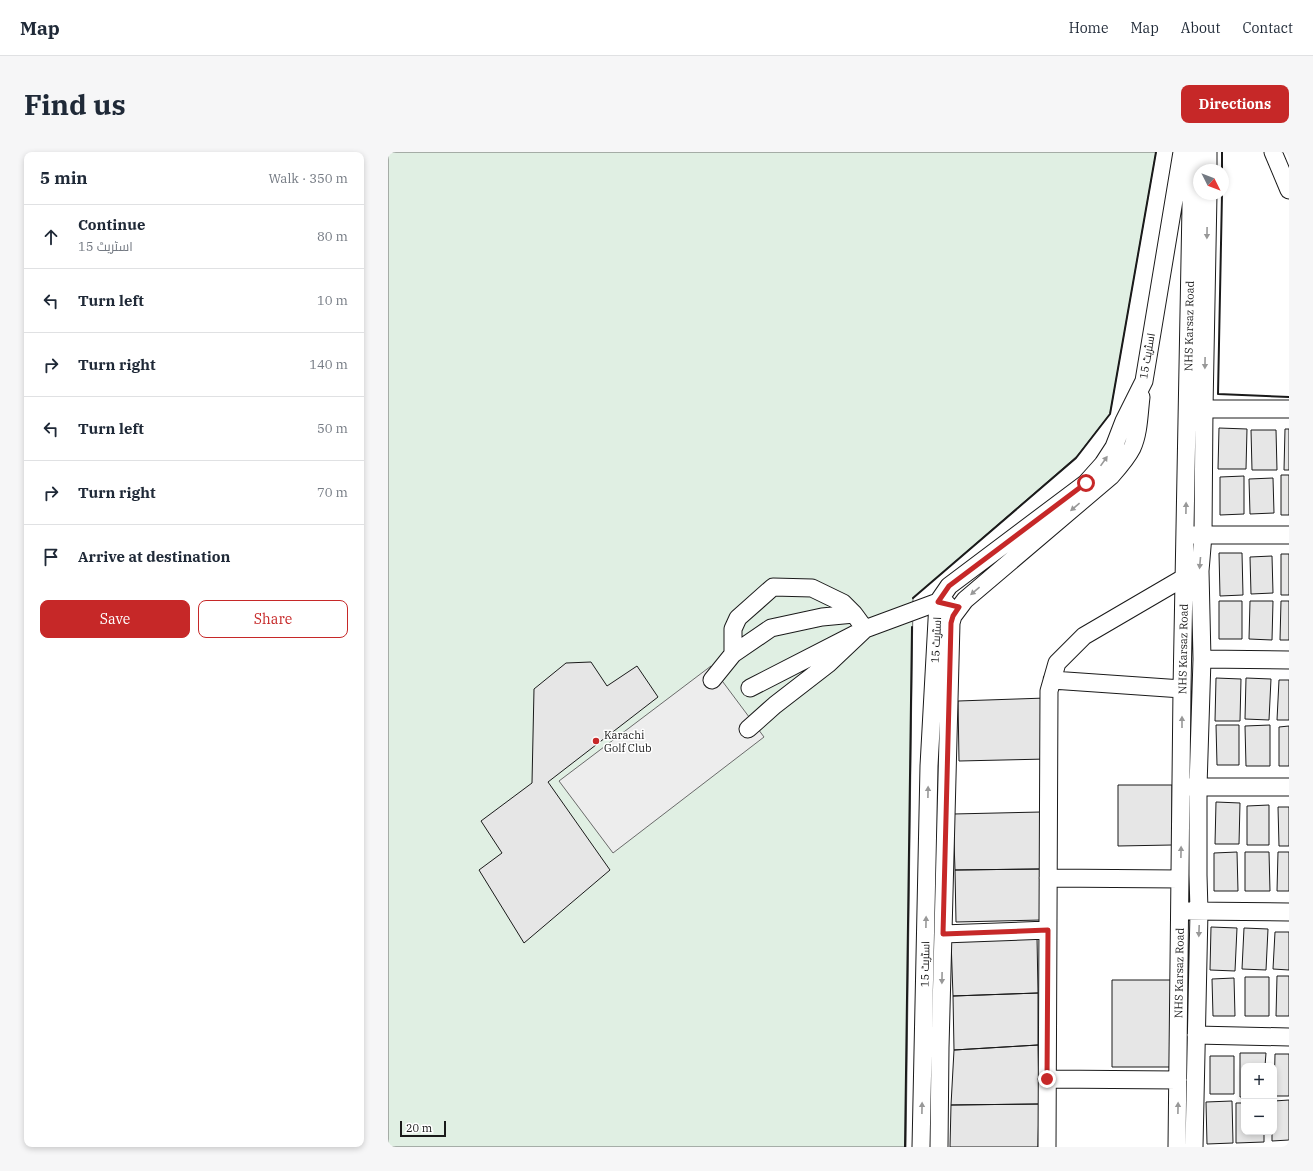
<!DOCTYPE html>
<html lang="en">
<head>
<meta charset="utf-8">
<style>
  :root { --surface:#fff; --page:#f6f6f7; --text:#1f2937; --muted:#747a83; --line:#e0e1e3; --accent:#c62828 }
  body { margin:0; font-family:"IBM Plex Serif",Cairo,serif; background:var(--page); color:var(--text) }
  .controls { position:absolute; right:12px; bottom:12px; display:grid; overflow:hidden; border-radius:8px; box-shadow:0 2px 6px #0003 }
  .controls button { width:36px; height:36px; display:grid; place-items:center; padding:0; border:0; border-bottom:1px solid var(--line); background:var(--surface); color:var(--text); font:20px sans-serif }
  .compass { position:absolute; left:805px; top:12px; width:36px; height:36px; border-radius:50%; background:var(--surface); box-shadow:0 2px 6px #0003; rotate:132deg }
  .scale { position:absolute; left:12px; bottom:10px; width:46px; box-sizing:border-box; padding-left:4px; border:2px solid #1a1a1a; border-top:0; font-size:11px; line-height:14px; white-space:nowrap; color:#1a1a1a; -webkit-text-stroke:3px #fff; paint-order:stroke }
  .stop { position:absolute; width:12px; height:12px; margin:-9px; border:3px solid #c62828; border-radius:50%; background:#fff }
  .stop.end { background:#c62828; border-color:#fff; box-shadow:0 1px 4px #0008 }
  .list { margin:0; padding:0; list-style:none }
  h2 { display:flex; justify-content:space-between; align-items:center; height:52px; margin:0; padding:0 16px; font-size:17px }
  h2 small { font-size:13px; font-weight:400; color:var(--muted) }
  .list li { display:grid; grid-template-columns:26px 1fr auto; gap:12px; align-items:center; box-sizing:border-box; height:64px; padding:0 16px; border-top:1px solid var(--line) }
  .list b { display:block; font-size:15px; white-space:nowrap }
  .list p { margin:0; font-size:13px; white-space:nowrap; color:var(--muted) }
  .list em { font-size:13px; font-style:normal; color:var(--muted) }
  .actions { display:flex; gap:8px; padding:12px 16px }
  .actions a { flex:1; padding:9px 0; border:1px solid var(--accent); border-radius:8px; text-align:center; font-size:14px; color:var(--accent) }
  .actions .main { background:var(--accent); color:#fff }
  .icon { flex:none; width:22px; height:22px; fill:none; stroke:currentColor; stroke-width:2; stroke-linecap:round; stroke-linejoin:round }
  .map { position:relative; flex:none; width:901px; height:995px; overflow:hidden; border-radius:8px }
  header { display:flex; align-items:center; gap:24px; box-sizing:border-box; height:56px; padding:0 20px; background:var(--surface); border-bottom:1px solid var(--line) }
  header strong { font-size:19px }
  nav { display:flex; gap:22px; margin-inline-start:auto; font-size:14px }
  .intro { display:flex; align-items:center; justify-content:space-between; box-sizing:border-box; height:96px; padding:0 24px }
  h1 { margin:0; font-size:28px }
  .button { padding:10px 18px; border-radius:8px; background:var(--accent); color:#fff; font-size:14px; font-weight:700 }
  main { display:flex; gap:24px; padding:0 24px }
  aside { flex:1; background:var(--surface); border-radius:8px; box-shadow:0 2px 6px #0003 }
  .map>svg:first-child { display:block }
  .green { fill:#e0efe3; stroke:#6a6a6a }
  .parking { fill:#ededed; stroke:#6a6a6a }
  .building { fill:#e6e6e6; stroke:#1a1a1a }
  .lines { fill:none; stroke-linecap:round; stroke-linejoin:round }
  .minor-casing { stroke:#1a1a1a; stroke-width:19 }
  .minor { stroke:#fff; stroke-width:17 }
  .wall { stroke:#1a1a1a; stroke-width:2 }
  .oneway { fill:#989898 }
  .route { stroke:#c62828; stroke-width:5 }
  .poi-dot { fill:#c62828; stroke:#fff; stroke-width:1.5 }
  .labels { text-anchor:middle; stroke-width:3; stroke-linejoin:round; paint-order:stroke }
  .street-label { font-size:11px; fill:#1a1a1a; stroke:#fff }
  .poi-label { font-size:11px; fill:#1a1a1a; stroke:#fff; text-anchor:start }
</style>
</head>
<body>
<header>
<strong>Map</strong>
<nav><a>Home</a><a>Map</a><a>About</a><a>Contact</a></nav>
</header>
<div class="intro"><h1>Find us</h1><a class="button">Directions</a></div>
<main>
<aside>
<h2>5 min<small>Walk · 350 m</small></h2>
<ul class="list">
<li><svg class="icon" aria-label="ahead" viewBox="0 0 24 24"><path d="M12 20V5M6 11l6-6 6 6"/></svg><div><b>Continue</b><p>اسٹریٹ 15</p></div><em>80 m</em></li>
<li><svg class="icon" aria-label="left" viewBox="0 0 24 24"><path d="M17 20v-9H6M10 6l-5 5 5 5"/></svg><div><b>Turn left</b></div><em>10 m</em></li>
<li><svg class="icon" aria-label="right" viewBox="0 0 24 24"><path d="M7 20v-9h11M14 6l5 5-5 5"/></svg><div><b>Turn right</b></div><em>140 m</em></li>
<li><svg class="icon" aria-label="left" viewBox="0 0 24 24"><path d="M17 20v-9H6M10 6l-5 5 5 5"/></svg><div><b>Turn left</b></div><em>50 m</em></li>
<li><svg class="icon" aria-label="right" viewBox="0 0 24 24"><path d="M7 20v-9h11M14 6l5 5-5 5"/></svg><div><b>Turn right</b></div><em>70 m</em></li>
<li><svg class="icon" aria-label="arrive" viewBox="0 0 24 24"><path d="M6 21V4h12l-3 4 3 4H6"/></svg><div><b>Arrive at destination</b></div></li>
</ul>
<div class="actions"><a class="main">Save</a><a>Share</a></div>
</aside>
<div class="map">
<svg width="901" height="995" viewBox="0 0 901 995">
  <rect width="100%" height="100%" fill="#fff"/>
  <!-- green -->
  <path class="green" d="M0 0H768L722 262 689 304 525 446 518 995H0Z"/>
  <!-- parking -->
  <path class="parking" d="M323 514 376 585 225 701 171 629Z"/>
  <!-- building -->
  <path class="building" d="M831 276 859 277 858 317H830Z
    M897 277H901V318H896Z
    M863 278H888L889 318H864Z
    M893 323H901V363H893Z
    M856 324V362L832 363V325Z
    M885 326 886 361 862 362 861 327Z
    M831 401H854L855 443 832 444Z
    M893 402H901V443H893Z
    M884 404 885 441 863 442 862 405Z
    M831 449H854V487H831Z
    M862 449H885L884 488 861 487Z
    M893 449H901V488H892Z
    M203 510 219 534 249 514 270 545 160 630 222 718 136 791 91 718 114 701 93 669 144 631 146 537 178 511Z
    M828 526 853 527 852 569H827Z
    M858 526 883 527 881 568 857 567Z
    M891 528H901V568H889Z
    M658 546 659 607 571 609 570 549Z
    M828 573H851V613H829Z
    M882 573V614H858L857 574Z
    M901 574V614H891V575Z
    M730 633H784V693L730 694Z
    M828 650 852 651 851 692H827Z
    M881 653V693H859V654Z
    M890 655H901V694H891Z
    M653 660 652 717 567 718 565 662Z
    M849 700 850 739H826V701Z
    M857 700H881L882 739H857Z
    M890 700H901V739H889Z
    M652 717 653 768 568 770 567 718Z
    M823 775 849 776 847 819 822 818Z
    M856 776 880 777 878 818 854 817Z
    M887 780H901V818L885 817Z
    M649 785 650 841 565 844 563 788Z
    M889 824H901V864H888Z
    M857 825H881V864H857Z
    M846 826 847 864H825L824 827Z
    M724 828H783V915H724Z
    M650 841V893L566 898 565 844Z
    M650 893 651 952 563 953 566 898Z
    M852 901H878L877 914H856V945H852Z
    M887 902H901V944H886Z
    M822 904H846V942H822Z
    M901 948V988L884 989V980H886V949Z
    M844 949 845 991 819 992 818 950Z
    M848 951H856V980H876V990L848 991Z
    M651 952 650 995H562L563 953Z"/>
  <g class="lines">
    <defs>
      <path id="minor" d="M885 0 901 38
        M820 18V0
        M816 257H901
        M803 383H901
        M345 502V477L350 466 385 435 424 436 455 451 466 462
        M814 507 901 508
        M324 528 345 502 383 476 434 465 466 462 477 477 440 512 387 553 360 577
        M664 528 794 537
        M362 536 477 477 550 450 559 452
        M799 635H901
        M660 726 792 727
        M801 759 901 760
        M555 782 660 778
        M808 883 901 885
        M659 927 790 928
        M533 995 541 614 550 450 561 434 698 331 715 312 726 295 736 269 756 229 794 0
        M551 995 552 896 563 471 565 464 577 448 723 324C731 315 739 306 744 296 751 281 751 261 753 245
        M659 995 661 539 669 511 696 484 797 425
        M789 995 794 537 804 0
        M806 995 811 759 810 723V635L814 507 812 419 815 383 816 257 820 42"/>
    </defs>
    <!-- minor casing -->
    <use href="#minor" class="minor-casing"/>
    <!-- minor -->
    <use href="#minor" class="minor"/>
    <!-- wall -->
    <path class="wall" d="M834 18V0
      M834 42 830 242 901 245
      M525 446 688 306 722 262 768 0
      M517 995 524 475"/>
  </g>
  <!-- one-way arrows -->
  <defs><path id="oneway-solid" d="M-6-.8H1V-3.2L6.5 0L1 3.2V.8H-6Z"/></defs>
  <g class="oneway">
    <use href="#oneway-solid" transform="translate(819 81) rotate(91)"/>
    <use href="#oneway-solid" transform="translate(817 211) rotate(91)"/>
    <use href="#oneway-solid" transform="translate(716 309) rotate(-55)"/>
    <use href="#oneway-solid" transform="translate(687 355) rotate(140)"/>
    <use href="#oneway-solid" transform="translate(798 356) rotate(-89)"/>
    <use href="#oneway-solid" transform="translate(812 411) rotate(95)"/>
    <use href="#oneway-solid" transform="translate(587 439) rotate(140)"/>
    <use href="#oneway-solid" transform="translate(794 570) rotate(-90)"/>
    <use href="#oneway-solid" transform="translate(540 640) rotate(-89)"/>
    <use href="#oneway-solid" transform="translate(793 700) rotate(-89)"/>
    <use href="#oneway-solid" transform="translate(538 770) rotate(-89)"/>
    <use href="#oneway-solid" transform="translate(811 779) rotate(92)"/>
    <use href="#oneway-solid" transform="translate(554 826) rotate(91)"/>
    <use href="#oneway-solid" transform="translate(534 956) rotate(-89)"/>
    <use href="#oneway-solid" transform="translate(790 956) rotate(-89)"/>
  </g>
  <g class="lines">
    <!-- route -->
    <path class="route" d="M659 927 660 778 555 782 563 471 565 464 571 455 550 450 561 434 698 331"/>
  </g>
  <!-- markers -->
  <circle class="poi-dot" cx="208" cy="589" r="4"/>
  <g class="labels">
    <!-- street labels -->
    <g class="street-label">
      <text transform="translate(801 174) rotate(-89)" y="4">NHS Karsaz Road</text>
      <text transform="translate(759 204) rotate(-80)" y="4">اسٹریٹ 15</text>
      <text transform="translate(548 488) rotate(-87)" y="4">اسٹریٹ 15</text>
      <text transform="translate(795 497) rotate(-89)" y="4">NHS Karsaz Road</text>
      <text transform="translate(537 812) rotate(-89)" y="4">اسٹریٹ 15</text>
      <text transform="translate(791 821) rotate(-89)" y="4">NHS Karsaz Road</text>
    </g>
    <!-- poi labels -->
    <g class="poi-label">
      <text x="216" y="587">Karachi<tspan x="216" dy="13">Golf Club</tspan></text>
    </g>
  </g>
</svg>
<div class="controls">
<button>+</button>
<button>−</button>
</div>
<svg class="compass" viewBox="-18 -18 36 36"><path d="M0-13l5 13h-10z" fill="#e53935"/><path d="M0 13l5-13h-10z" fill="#747a83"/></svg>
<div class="scale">20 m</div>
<div class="stop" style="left:698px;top:331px"></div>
<div class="stop end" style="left:659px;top:927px"></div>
</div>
</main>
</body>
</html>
